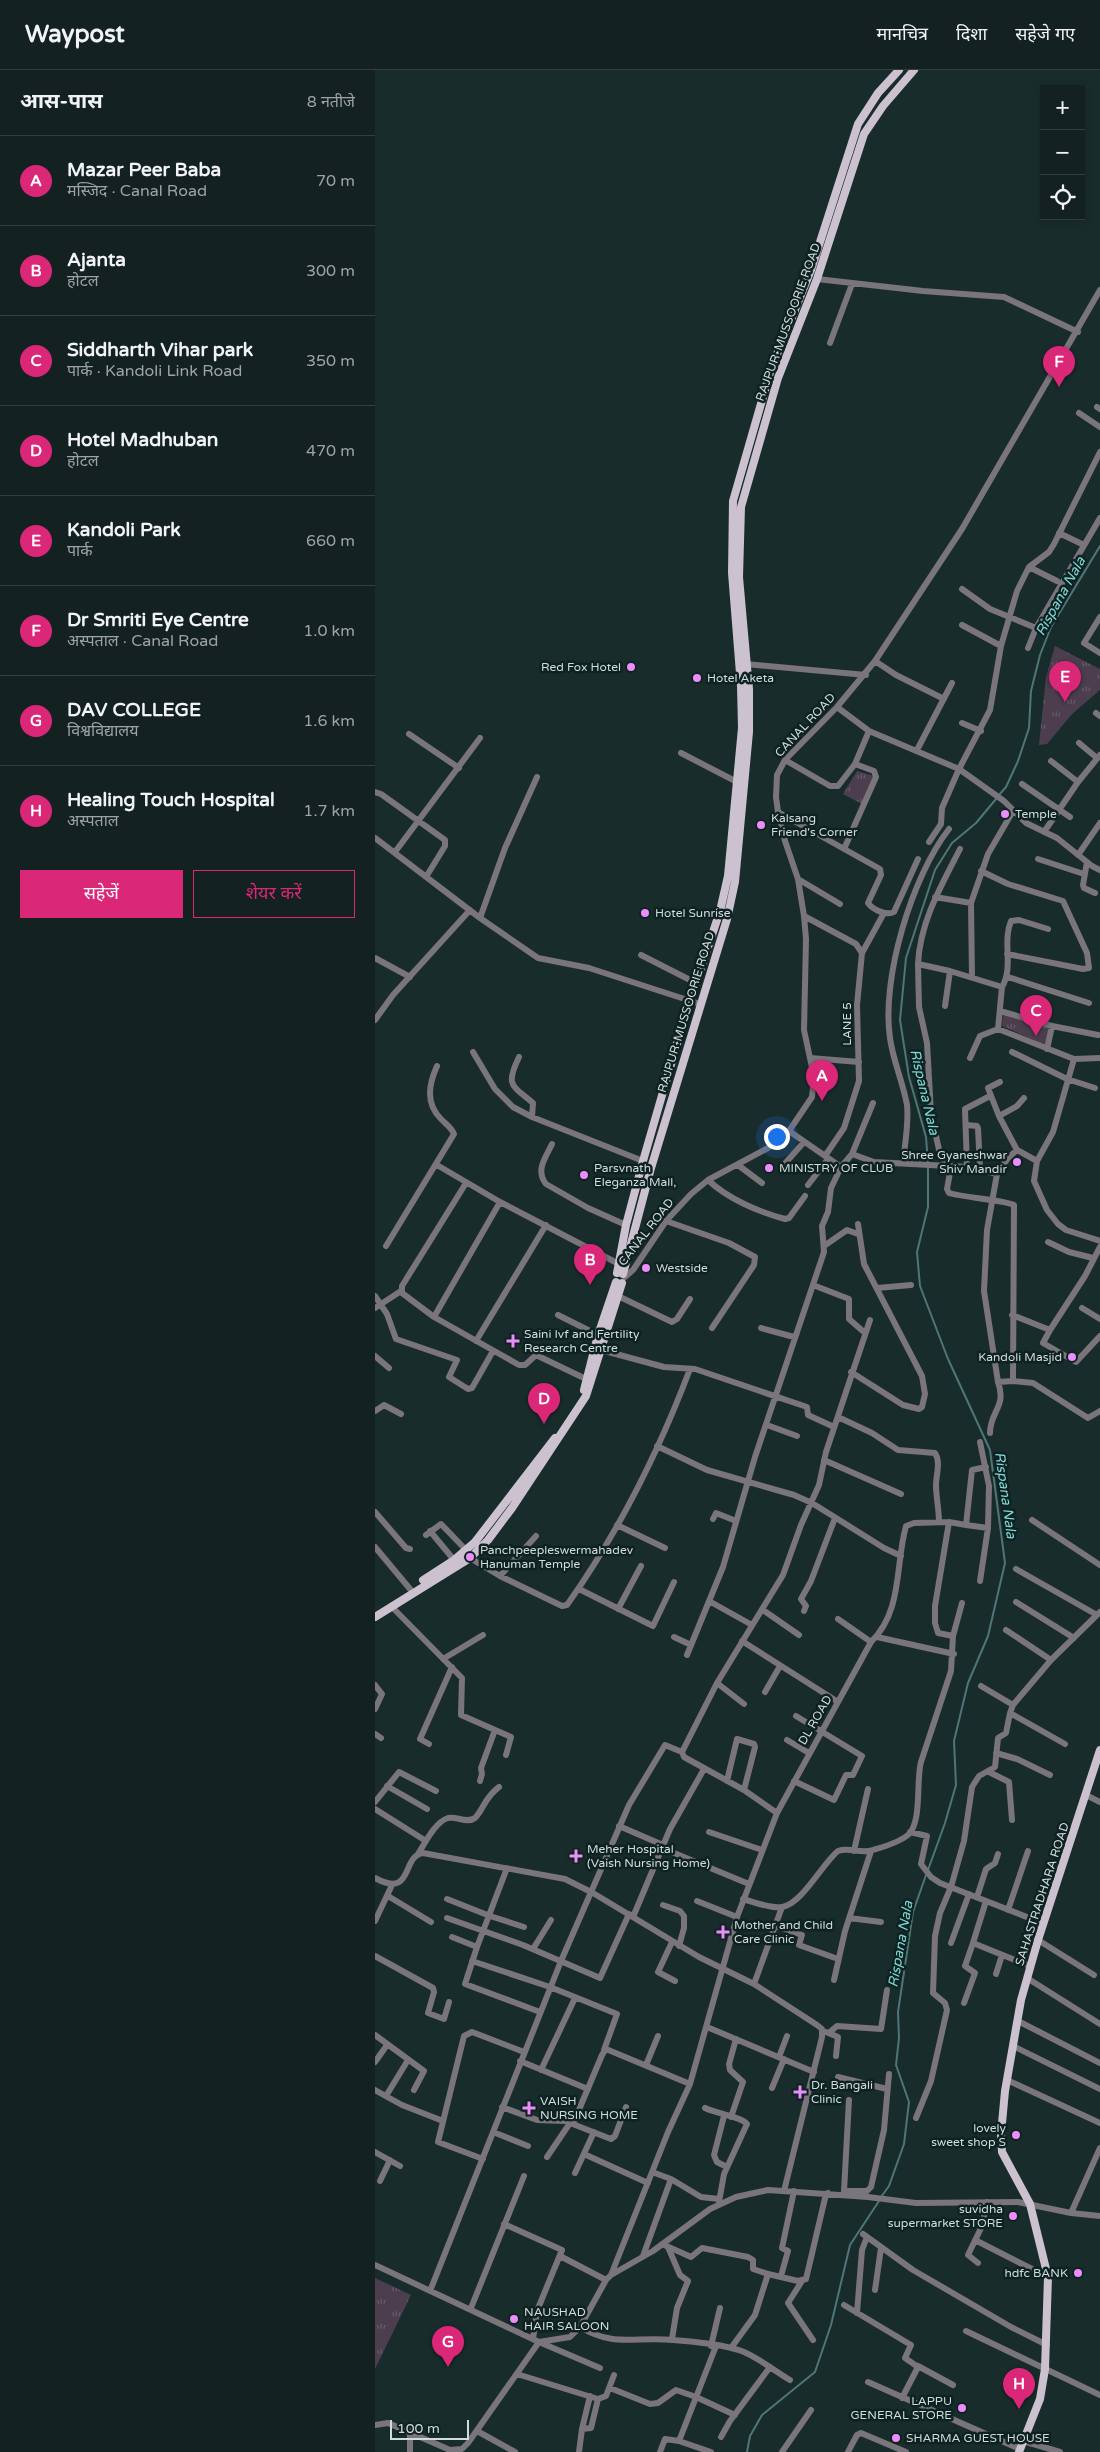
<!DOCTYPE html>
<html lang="hi">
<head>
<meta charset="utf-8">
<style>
  :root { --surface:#132121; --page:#202e2e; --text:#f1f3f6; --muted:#9da3a5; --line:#323e3f; --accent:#db2777 }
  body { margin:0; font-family:"Varela Round","Noto Sans Devanagari",sans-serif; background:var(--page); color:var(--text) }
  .controls { position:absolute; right:15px; top:15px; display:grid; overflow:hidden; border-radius:0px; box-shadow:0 2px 8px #0003 }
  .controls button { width:45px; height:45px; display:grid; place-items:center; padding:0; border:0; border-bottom:1px solid var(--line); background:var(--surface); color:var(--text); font:25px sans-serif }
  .scale { position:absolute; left:15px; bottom:12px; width:79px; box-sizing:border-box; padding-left:5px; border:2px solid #d0dbdb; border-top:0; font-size:14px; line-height:18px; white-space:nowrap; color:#d0dbdb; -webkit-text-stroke:4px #0f2222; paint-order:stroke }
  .you { position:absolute; left:401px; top:1066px; width:18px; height:18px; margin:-12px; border:4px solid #fff; border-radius:50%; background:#1a73e8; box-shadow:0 0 0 8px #1a73e833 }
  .badge { display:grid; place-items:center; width:32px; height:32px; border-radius:50%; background:var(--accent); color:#fff; font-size:16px; font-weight:700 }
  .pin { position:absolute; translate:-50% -41px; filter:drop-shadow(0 1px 2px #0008) }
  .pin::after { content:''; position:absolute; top:26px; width:18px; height:15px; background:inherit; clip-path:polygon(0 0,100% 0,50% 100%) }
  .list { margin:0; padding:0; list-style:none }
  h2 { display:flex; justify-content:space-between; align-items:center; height:65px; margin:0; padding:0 20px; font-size:21px }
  h2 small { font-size:16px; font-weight:400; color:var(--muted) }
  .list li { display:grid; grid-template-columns:32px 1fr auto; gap:15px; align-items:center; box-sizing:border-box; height:90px; padding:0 20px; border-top:1px solid var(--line) }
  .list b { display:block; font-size:19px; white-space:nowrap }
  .list p { margin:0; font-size:16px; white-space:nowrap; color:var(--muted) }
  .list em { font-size:16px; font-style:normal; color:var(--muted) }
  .actions { display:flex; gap:10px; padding:15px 20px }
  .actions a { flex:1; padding:11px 0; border:1px solid var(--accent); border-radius:0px; text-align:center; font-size:18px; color:var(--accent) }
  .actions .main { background:var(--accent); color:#fff }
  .icon { flex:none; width:28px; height:28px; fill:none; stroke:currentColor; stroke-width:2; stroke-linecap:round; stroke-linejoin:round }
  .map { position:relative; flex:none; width:725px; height:2382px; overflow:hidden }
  header { display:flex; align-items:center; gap:30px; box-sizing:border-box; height:70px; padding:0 25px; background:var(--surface); border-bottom:1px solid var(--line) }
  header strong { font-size:24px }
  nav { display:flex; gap:28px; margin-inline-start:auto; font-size:18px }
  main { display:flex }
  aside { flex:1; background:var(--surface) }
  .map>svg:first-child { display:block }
  .grass { fill:url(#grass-tufts) }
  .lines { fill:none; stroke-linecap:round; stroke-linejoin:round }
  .stream { stroke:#4e7676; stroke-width:2 }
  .minor { stroke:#7a747b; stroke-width:6 }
  .major { stroke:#ccc1ce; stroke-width:8 }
  .poi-dot { fill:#eb8dfb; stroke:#0f2222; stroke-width:2 }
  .labels { text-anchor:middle; stroke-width:5; stroke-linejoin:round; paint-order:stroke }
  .street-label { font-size:12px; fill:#d0dbdb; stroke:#0f2222 }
  .poi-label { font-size:12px; fill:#d0dbdb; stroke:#0f2222; text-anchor:start }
  .water-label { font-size:14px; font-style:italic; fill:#7ed5d5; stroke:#0f2222 }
</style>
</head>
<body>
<header>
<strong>Waypost</strong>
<nav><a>मानचित्र</a><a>दिशा</a><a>सहेजे गए</a></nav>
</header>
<main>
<aside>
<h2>आस-पास<small>8 नतीजे</small></h2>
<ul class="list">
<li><span class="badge">A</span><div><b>Mazar Peer Baba</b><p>मस्जिद · Canal Road</p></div><em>70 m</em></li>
<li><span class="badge">B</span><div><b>Ajanta</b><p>होटल</p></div><em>300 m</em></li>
<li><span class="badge">C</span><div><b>Siddharth Vihar park</b><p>पार्क · Kandoli Link Road</p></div><em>350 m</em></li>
<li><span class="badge">D</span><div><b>Hotel Madhuban</b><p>होटल</p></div><em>470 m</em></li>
<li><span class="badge">E</span><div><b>Kandoli Park</b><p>पार्क</p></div><em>660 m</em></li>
<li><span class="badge">F</span><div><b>Dr Smriti Eye Centre</b><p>अस्पताल · Canal Road</p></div><em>1.0 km</em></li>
<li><span class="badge">G</span><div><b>DAV COLLEGE</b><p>विश्वविद्यालय</p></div><em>1.6 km</em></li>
<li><span class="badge">H</span><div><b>Healing Touch Hospital</b><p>अस्पताल</p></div><em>1.7 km</em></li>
</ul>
<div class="actions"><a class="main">सहेजें</a><a>शेयर करें</a></div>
</aside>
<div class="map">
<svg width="725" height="2382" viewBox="0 0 725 2382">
  <defs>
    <pattern id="grass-tufts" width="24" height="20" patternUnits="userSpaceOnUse" patternTransform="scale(1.25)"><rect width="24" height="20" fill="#4d3e4f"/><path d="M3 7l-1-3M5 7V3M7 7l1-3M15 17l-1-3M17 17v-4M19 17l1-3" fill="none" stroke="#665968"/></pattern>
  </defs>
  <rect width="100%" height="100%" fill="#192c2c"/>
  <!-- grass -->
  <path class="grass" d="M680 576 725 599V620L697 644 672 674 664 675 671 607Z
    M482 701 499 706 487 734 468 724Z
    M628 945 674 957 670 975 627 956Z
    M0 2208 36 2225 0 2299Z"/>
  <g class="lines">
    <!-- stream -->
    <path class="stream" d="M624 725 631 717 643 691 654 658 656 621 665 585 676 557 725 476
      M553 1093 551 1067 534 1007 525 950 531 888 560 800 577 773 601 753 621 729
      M553 1800 570 1753 581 1715 579 1671 593 1613 613 1566 630 1493 615 1380 573 1289 545 1216 542 1182 553 1137V1097
      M506 2127 514 2116 529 2074 534 2032 521 1995 524 1968 523 1942 538 1842 551 1805
      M372 2382 375 2366 387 2345 440 2302 456 2255 475 2175 504 2131"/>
    <!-- minor -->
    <path class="minor" d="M442 209 548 221 629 227 703 262
      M455 273 477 214
      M722 337 725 339
      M704 343 725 357
      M684 463 709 475
      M654 497 682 511
      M587 519 615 539 661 558 653 578
      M725 547 709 573 725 583
      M587 555 626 576
      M661 558 725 448
      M500 591 521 605 569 629
      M371 594 491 605
      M462 637 494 661 584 699 629 731 651 753 682 768 717 796 725 800
      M721 643 725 646
      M587 653 606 661
      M34 664 84 698
      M704 673 722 688
      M542 680 577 613
      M306 683 364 713
      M410 690 455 716H463L480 694 494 661
      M676 691 703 712
      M647 714 695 747
      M0 722 6 724 70 770V776L51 807
      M403 742 505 799 506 805 493 833C498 840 512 846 519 842L543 789
      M669 762 703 712 725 685
      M0 768 105 848 163 888 214 898 325 934
      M554 772 566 754 567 738 584 699 615 640 626 576 642 521 654 497 674 482 679 474 725 382
      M469 779 501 707 499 701 480 694
      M585 779C566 816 545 852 543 894L575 901 627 917C639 897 627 872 636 851L644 850 673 859
      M20 782 105 668
      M703 785 725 753
      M663 789 709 804
      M712 792 708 815 709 818 720 823
      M606 801 633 814 688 831 712 883 714 898 708 899 632 884
      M423 809 465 834
      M560 827 596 833
      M429 846 481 874 487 883 482 935 484 1011 469 1058 450 1086
      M105 848 130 778 162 707
      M487 883 509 843
      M266 885 321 913
      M0 888 35 907
      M543 894 544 937 552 973 556 1044 565 1084 573 1096
      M597 907 596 833 613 784 638 741
      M633 907 714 933
      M570 936 575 901
      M625 941 677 956 672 979
      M0 950 18 925 95 840
      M677 956 723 965
      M623 959 699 989 725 988
      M98 982 120 1019 138 1037 157 1047 268 1091
      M637 982 692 1009 720 1018
      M144 987C130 1016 137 1015 158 1033L157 1047
      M435 988 484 992
      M595 988 605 966 623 959 627 917
      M699 989 678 1062 662 1091 659 1111 672 1140 683 1154 691 1160 725 1171
      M624 1046 613 1018 625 1012
      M592 1055 602 1056 603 1058 605 1099
      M414 1061 466 1097
      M177 1074C171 1087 160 1100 171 1114L213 1138 251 1155
      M642 1080 624 1046 642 1036 649 1028
      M477 1084 498 1033
      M528 1092C530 1073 534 1053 532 1035 528 1012 518 991 515 968 506 909 537 806 574 759
      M62 1095 125 1132 242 1193
      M363 1095 387 1113
      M576 1097 572 1119 574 1123C586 1127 634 1131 639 1135L638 1311 623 1312 609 1221 612 1160 622 1104 633 1088 642 1080 662 1091
      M592 1097 590 1039 615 1026
      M406 1098 429 1072
      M333 1110C353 1129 384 1142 410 1149L414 1148 430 1126
      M91 1113 27 1216V1223L59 1247 144 1295H150L161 1285 211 1309
      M433 1115 453 1089
      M291 1151 354 1173 380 1187 379 1195 337 1258
      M673 1172 694 1182 718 1188
      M11 1176 79 1064C77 1058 71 1054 66 1049 50 1033 54 1014 62 996
      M449 1176 472 1160 483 1164
      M250 1207 258 1200 291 1151 316 1124 333 1110 393 1078 414 1061 437 1027 439 1007 429 960 431 869 429 846 423 809 410 771 403 742 401 727 402 705 410 690 462 637 500 591 587 459 725 220
      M438 1215 474 1229V1249L490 1263
      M502 1218 536 1215
      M0 1226 12 1244 21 1269 82 1290 74 1307 93 1319 97 1318 118 1281
      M243 1226 297 1252 302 1249 315 1229
      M0 1238 26 1221
      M707 1238 725 1249
      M183 1245 223 1265
      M637 1245 675 1260 710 1206 725 1177
      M59 1247 125 1132
      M386 1258 419 1267
      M675 1260 668 1273 701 1292 725 1266
      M101 1271 171 1155
      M226 1280 289 1297 320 1299 432 1337 433 1345 459 1357
      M0 1286 14 1298
      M476 1302 528 1335 544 1339 547 1337 550 1324 547 1306 489 1194 483 1154
      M638 1311 658 1313 713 1348 725 1341
      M0 1341 9 1335 26 1344
      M463 1347 497 1363 523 1380 560 1383C566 1392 561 1405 561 1415 561 1427 564 1439 564 1452
      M392 1355 422 1366
      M615 1363C615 1341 632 1337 623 1312
      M282 1376 332 1400 419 1425 437 1433 509 1478 526 1486
      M449 1390 526 1424
      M0 1442 31 1478 35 1479
      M338 1449 341 1443 361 1451
      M657 1450 725 1495
      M242 1455 290 1478
      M591 1455 613 1458 614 1416 605 1372
      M55 1461 79 1490
      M51 1465 66 1454 91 1480
      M0 1477 35 1519
      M95 1488 125 1506 187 1536 192 1535C243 1463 284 1381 315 1299
      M641 1499 722 1545
      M125 1506 161 1466
      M605 1511 613 1458
      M204 1519 278 1556 299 1512
      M334 1531 377 1555
      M641 1532 699 1568
      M16 1536 87 1608 86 1645 136 1667 131 1685
      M243 1539 266 1496
      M388 1540 424 1565
      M429 1541 431 1536 426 1529 436 1511 460 1448
      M463 1549 496 1572
      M631 1560 676 1590
      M578 1566 587 1533
      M299 1567 316 1575
      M502 1567 579 1584
      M367 1571 463 1632
      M312 1585 348 1497 380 1387 449 1182 447 1156 453 1142 456 1118 466 1097 477 1084 499 1092 592 1097 622 1104
      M68 1589 108 1565
      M342 1613 369 1634
      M0 1615 7 1624 0 1639
      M606 1616 638 1635
      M390 1622 405 1596
      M0 1664 6 1668
      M412 1670 434 1683
      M54 1674 45 1669 77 1597
      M690 1674 635 1643 638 1635 676 1590 725 1542
      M621 1683 642 1689 675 1705
      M614 1702 634 1712 637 1750
      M105 1711 107 1704 106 1698 120 1660
      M352 1711 362 1669 379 1674 380 1677 369 1720
      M419 1711 459 1730 471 1705H478L487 1686 421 1646
      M12 1716 52 1739
      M711 1725 725 1732
      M0 1732 24 1702 61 1721
      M0 1739 51 1771
      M402 1743 369 1720 309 1687 307 1682 342 1613 408 1505 426 1455 444 1415 451 1382 495 1250
      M244 1756 288 1775
      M334 1762 387 1780
      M535 1762 552 1766 546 1794 556 1807 565 1813 667 1853
      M287 1778 374 1814
      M479 1781 493 1719
      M43 1784C50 1773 60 1752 73 1748 82 1746 92 1754 100 1748 109 1739 109 1728 124 1717
      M132 1798 102 1877 90 1914 165 1942
      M0 1808C39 1829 26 1786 48 1783L190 1809 218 1823 324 1887 379 1914 442 1955 447 1959V1967L409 2121
      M13 1826 56 1852
      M602 1827 611 1799 620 1793 623 1784
      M72 1829 115 1846 149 1857
      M368 1829C379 1832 396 1839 407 1837 427 1834 447 1794 463 1781 474 1777 486 1784 498 1780 508 1777 526 1772 534 1764 547 1751 541 1709 546 1692L576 1601 578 1566 563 1563 560 1553V1536L574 1452 591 1455 597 1400 611 1397
      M322 1831 362 1847
      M611 1831 598 1873 655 1896
      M288 1835 305 1841 309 1846V1858L304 1876
      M633 1840 653 1781
      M258 1847 295 1759 329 1699
      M72 1848 148 1875 225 1908 254 1844
      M474 1848 506 1852
      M0 1851 17 1815
      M400 1856 427 1865 424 1875 463 1889
      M77 1867 102 1877
      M663 1870 719 1905
      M297 1872 283 1902 300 1911
      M576 1873 594 1824
      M158 1879 176 1850
      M0 1886 58 1918 59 1922 53 1943 69 1949 74 1932
      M97 1891 175 1917 242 1944 229 1980
      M621 1904 627 1885
      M652 1908 725 1954
      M459 1910 470 1861 496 1781
      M379 1914 407 1837
      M589 1933 600 1903 590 1896 598 1873
      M643 1951 725 1993
      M332 1957 439 2002
      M451 1962 463 1967 461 1986
      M455 1962 462 1956 506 1959 512 1920
      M0 1965 49 2001 39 2020
      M638 1976 725 2019
      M404 1987 412 1966
      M145 1991 213 2019
      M0 1992 12 1975
      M271 1995 283 1966
      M166 2000 200 1928
      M463 2007 512 2019
      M632 2010 725 2053
      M397 2018 409 1989
      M0 2020 27 2035 68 2051
      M11 2026 33 1990
      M127 2037 162 2050 190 2051 236 2069 240 2066 251 2037
      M330 2038C340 2043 367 2047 372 2054L349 2104 344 2132
      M349 2046 339 2085 342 2092 352 2097
      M356 2047 368 2012 355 2000 354 1994 361 1969
      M541 2048 556 2011 572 1940 570 1933 558 1923 560 1866 565 1843 576 1817 589 1771 597 1717 604 1706 620 1697 623 1668 631 1663 635 1643
      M198 2054 227 1985 231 1979 315 2014
      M118 2062 153 2076
      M0 2082 25 2096
      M209 2084 273 2113
      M172 2087 195 2053
      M108 2089 63 2072 89 1966 97 1962 149 1982
      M277 2102 296 2109
      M200 2103 219 2062
      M5 2111 15 2090
      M469 2121 474 2030
      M473 2121H492L496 2117 509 2060 514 2004
      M696 2143 725 2078
      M129 2154 187 2180 162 2241 158 2269
      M488 2164 538 2200 636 2257 672 2275
      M600 2170 673 2207
      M287 2174 316 2187 327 2178 373 2187 378 2190V2199L393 2204
      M293 2177 305 2205 313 2211 302 2238 297 2269
      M185 2186 231 2210
      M268 2186 296 2109 326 2127 344 2129
      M603 2193 593 2185 607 2156 612 2132
      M0 2195 164 2272 225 2298
      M236 2205 293 2062 315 2014 362 1847 402 1743 496 1572C528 1541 520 1495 531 1456L539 1453 574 1452
      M406 2206 413 2181 407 2178 419 2121
      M427 2211 413 2233 438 2270
      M500 2220 506 2178
      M55 2221 186 1891 254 1735 290 1675 307 1682
      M469 2235 536 2275 530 2288 543 2297 527 2328
      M96 2238 149 2106
      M482 2243 487 2180 492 2167
      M205 2257C240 2278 260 2266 298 2270 317 2271 352 2275 369 2282 385 2289 400 2301 415 2310
      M591 2261 725 2325
      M336 2276 345 2238
      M356 2278 380 2245 393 2204 423 2211 431 2209 451 2124 453 2123
      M543 2296 578 2315
      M142 2304 223 2329 231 2326 239 2305
      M493 2312 645 2379
      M235 2318 275 2334 283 2333 301 2320 321 2327 360 2345
      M0 2355 13 2353 75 2380 87 2379 93 2373 164 2272 195 2267 205 2257 231 2210 236 2205 278 2181 335 2139 361 2127 393 2120 493 2127 541 2133 643 2132 696 2143 725 2146
      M207 2359 215 2326
      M35 2361V2382
      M102 2361 140 2382
      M346 2367 355 2351 395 2297
      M648 2371 685 2382
      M204 2382 207 2359 216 2358 223 2329
      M285 2382 290 2369 304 2371
      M336 2382 304 2371 341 2276
      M407 2382 436 2340
      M473 2382 482 2365 486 2363 531 2382"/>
    <!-- major -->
    <path class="major" d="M242 1203 251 1155 268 1091 310 946 345 841 353 806 367 658 366 616 357 503 358 431 396 299 436 200 483 54 503 23 524 0
      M248 1204 276 1098 352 849 360 812 374 662V619L364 507 366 437 403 308 442 209 489 64 508 36 539 0
      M209 1320 223 1265 241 1212
      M48 1510 79 1490 100 1472 180 1368
      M0 1547 95 1488 113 1470 137 1438 211 1326 247 1213
      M644 2382 665 2329 670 2299 673 2207 655 2134 627 2082 626 2064 630 2021 646 1930 663 1870 725 1680"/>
  </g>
  <!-- markers -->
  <g class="poi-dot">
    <circle cx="256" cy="597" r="5"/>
    <circle cx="322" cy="608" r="5"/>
    <circle cx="630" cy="744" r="5"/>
    <circle cx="386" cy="755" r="5"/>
    <circle cx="270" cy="843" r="5"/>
    <circle cx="642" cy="1092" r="5"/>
    <circle cx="394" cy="1098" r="5"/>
    <circle cx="209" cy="1105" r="5"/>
    <circle cx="271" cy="1198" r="5"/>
    <path d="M135.5 1263.5h5v5h5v5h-5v5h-5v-5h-5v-5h5z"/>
    <circle cx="697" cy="1287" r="5"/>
    <circle cx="95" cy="1487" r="5"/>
    <path d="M198.5 1778.5h5v5h5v5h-5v5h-5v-5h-5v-5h5z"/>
    <path d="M345.5 1854.5h5v5h5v5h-5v5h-5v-5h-5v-5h5z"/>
    <path d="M422.5 2014.5h5v5h5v5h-5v5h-5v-5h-5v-5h5z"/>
    <path d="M151.5 2030.5h5v5h5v5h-5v5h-5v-5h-5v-5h5z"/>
    <circle cx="641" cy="2065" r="5"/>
    <circle cx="638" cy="2146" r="5"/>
    <circle cx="703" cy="2203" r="5"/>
    <circle cx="139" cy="2249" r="5"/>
    <circle cx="587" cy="2338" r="5"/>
    <circle cx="521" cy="2368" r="5"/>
  </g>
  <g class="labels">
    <!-- street labels -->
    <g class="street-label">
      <text transform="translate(413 252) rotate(-70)" y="4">RAJPUR-MUSSOORIE ROAD</text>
      <text transform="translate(430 655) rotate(-47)" y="4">CANAL ROAD</text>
      <text transform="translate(311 942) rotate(-73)" y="4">RAJPUR-MUSSOORIE ROAD</text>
      <text transform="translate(472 954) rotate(-90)" y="4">LANE 5</text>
      <text transform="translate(271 1162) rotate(-52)" y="4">CANAL ROAD</text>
      <text transform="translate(440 1650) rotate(-60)" y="4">DL ROAD</text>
      <text transform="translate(667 1824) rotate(-72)" y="4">SAHASTRADHARA ROAD</text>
    </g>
    <!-- poi labels -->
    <g class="poi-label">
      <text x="246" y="601" text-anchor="end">Red Fox Hotel</text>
      <text x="332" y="612">Hotel Aketa</text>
      <text x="640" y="748">Temple</text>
      <text x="396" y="752">Kalsang<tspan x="396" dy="14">Friend's Corner</tspan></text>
      <text x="280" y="847">Hotel Sunrise</text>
      <text x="632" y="1089" text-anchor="end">Shree Gyaneshwar<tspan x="632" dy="14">Shiv Mandir</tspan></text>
      <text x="219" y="1102">Parsvnath<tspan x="219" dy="14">Eleganza Mall,</tspan></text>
      <text x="404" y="1102">MINISTRY OF CLUB</text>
      <text x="281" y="1202">Westside</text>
      <text x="149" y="1268">Saini Ivf and Fertility<tspan x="149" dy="14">Research Centre</tspan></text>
      <text x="687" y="1291" text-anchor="end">Kandoli Masjid</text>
      <text x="105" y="1484">Panchpeepleswermahadev<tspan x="105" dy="14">Hanuman Temple</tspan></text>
      <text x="212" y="1783">Meher Hospital<tspan x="212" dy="14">(Vaish Nursing Home)</tspan></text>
      <text x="359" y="1859">Mother and Child<tspan x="359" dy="14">Care Clinic</tspan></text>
      <text x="436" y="2019">Dr. Bangali<tspan x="436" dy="14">Clinic</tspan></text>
      <text x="165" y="2035">VAISH<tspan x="165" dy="14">NURSING HOME</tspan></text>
      <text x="631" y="2062" text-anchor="end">lovely<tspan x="631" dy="14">sweet shop S</tspan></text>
      <text x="628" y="2143" text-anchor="end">suvidha<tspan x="628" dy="14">supermarket STORE</tspan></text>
      <text x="693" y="2207" text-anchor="end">hdfc BANK</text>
      <text x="149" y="2246">NAUSHAD<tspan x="149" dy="14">HAIR SALOON</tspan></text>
      <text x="577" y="2335" text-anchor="end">LAPPU<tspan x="577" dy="14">GENERAL STORE</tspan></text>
      <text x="531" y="2372">SHARMA GUEST HOUSE</text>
    </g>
    <!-- water labels -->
    <g class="water-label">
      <text transform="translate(685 526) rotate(-61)" y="5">Rispana Nala</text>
      <text transform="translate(550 1022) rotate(77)" y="5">Rispana Nala</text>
      <text transform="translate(631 1425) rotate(82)" y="5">Rispana Nala</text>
      <text transform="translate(525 1874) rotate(-80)" y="5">Rispana Nala</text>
    </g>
  </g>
</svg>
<div class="controls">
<button>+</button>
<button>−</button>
<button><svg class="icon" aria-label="locate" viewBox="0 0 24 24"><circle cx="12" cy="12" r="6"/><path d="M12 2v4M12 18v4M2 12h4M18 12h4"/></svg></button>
</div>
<div class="scale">100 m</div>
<div class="you"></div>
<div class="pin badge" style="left:447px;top:1031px">A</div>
<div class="pin badge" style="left:215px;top:1215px">B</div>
<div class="pin badge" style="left:661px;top:966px">C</div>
<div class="pin badge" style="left:169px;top:1354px">D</div>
<div class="pin badge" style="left:690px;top:632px">E</div>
<div class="pin badge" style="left:684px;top:317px">F</div>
<div class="pin badge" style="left:73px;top:2297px">G</div>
<div class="pin badge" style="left:644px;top:2339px">H</div>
</div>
</main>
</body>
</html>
